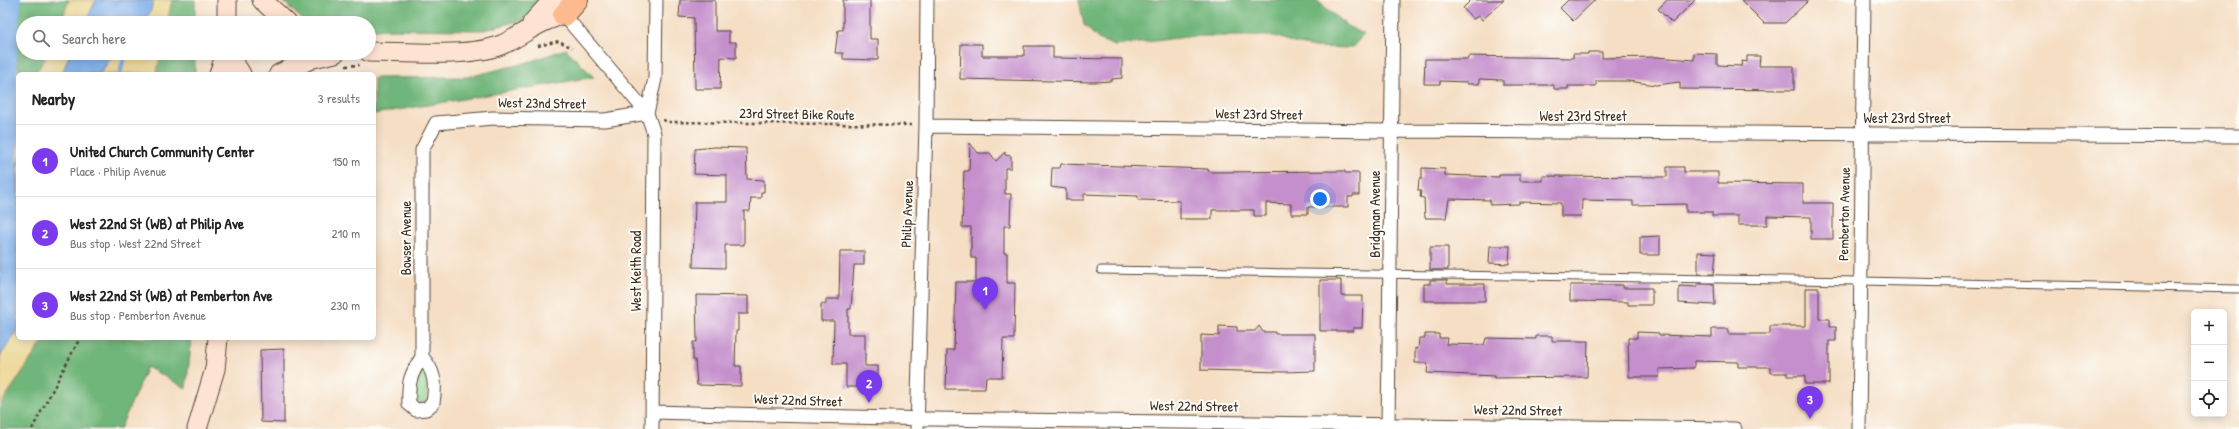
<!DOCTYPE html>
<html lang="en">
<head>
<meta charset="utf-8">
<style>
  :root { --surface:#fff; --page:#f6f6f6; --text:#222; --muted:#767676; --line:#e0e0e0; --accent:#7c3aed }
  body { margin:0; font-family:"Patrick Hand",sans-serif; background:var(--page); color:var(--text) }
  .controls { position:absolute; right:12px; bottom:12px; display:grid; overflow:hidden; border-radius:6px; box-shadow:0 2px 10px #0003 }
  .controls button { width:36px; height:36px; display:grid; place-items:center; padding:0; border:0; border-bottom:1px solid var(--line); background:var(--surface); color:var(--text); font:20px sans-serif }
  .you { position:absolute; left:1320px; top:199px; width:14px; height:14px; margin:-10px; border:3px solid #fff; border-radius:50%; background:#1a73e8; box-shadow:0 0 0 6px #1a73e833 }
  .badge { display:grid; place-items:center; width:26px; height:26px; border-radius:50%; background:var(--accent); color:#fff; font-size:13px; font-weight:700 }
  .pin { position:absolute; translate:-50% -33px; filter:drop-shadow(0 1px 2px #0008) }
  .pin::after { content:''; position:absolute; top:21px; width:14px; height:12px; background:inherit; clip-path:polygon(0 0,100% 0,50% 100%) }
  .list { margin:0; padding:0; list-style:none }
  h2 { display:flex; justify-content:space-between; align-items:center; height:52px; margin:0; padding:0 16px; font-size:17px }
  h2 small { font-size:13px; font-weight:400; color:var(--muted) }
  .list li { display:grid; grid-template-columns:26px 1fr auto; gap:12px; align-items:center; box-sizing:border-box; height:72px; padding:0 16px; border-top:1px solid var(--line) }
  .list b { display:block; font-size:15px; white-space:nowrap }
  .list p { margin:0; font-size:13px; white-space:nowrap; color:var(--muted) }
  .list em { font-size:13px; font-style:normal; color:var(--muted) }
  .icon { flex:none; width:22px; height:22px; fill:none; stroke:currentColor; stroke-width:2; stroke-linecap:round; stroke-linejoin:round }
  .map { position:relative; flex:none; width:2239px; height:429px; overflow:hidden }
  .search { position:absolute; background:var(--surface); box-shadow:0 2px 10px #0003; left:16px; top:16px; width:360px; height:44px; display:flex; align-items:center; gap:10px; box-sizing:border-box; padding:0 14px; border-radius:22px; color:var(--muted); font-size:15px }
  .panel { position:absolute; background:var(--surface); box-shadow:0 2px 10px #0003; left:16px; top:72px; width:360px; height:268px; border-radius:6px }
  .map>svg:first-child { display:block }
  .green { fill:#8bd38e; stroke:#637e56 }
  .forest { fill:#70b579; stroke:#56704c }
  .sand { fill:#eeda9e; stroke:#94825e }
  .water { fill:#7fafea; stroke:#5d6c84 }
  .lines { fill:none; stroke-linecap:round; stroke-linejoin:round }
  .stream { stroke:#7fafea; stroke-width:4.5 }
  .river { stroke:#7fafea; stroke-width:28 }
  .building { fill:#c48fcc }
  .service-casing { stroke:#574537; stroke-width:9 }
  .minor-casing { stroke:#574537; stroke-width:15 }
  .secondary-casing { stroke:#574537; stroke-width:21 }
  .motorway-casing { stroke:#574537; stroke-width:24 }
  .path { stroke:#574537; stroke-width:2.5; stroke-dasharray:3 3; stroke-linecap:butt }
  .service { stroke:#fff; stroke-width:7 }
  .minor { stroke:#fff; stroke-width:13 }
  .secondary { stroke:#fee3d2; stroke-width:19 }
  .motorway { stroke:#fcba8e; stroke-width:22 }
  .labels { text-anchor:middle; stroke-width:4; stroke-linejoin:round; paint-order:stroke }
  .street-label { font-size:14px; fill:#3b2a1e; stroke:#fdfcf7 }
</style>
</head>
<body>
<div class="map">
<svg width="2239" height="429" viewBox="0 0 2239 429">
  <rect width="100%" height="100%" fill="#fdfcf7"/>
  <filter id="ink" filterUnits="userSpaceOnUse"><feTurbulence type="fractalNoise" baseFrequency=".025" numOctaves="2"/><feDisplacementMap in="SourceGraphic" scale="8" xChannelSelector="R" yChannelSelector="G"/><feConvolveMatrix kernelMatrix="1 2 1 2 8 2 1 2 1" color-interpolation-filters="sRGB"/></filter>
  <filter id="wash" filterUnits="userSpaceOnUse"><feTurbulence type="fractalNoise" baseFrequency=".012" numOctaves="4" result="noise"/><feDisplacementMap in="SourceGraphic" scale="16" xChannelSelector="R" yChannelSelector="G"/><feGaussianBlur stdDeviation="0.9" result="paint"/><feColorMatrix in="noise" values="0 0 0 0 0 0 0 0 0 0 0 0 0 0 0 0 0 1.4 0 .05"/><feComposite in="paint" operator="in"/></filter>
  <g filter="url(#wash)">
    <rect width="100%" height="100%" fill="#f5dec4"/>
    <!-- green -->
    <path class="green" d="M422 370 425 372 427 400 423 404 416 401 415 397 419 373Z"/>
    <!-- forest -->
    <path class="forest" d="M15 0H69L61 23H23V53H49L35 74H19L16 52Z
      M172 0H195V23H167Z
      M282 0H542L535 17 484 30 369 29V23H306Z
      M1079 0H1316L1347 26 1364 34 1352 48 1314 47 1294 43 1275 36H1194L1115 46 1098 39 1084 25Z
      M566 49 594 77 374 114V78L468 77 525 63Z
      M161 53H195V74H156Z
      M45 338H192L186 388 147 367 120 429H0V405Z"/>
    <!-- sand -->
    <path class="sand" d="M0 0H15L16 52 19 74 18 338H45L0 405Z
      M69 0H172L167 23H61Z
      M49 53H161L156 74H35Z"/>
    <!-- water -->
    <path class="water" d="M96 0H154L150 13 141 23H85Z
      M70 53H115L100 74H62Z
      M18 161V328L0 357V195Z"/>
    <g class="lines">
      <!-- stream -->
      <path class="stream" d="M120 74 125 53"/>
      <!-- river -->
      <path class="river" d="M5 227 2 165 4 137 3 46 7 0"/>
    </g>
    <g id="blocks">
      <!-- building -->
      <path class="building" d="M680 0H715V31H729V42H736V58L721 57 720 89H695L694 18 679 17Z
        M843 0H870V39H878V60L843 59V53H835L838 30H843Z
        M1471 0H1504L1482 20 1479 16 1473 19 1463 8Z
        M1568 0H1595L1573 21 1560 8Z
        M1667 0H1695L1672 23 1658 9Z
        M1741 0H1809L1785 23H1764Z
        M961 44H982V56H1024V46H1053V58L1122 59V78L1112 79V81L1094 82 960 79Z
        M1588 52H1602V58L1656 57 1694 60V53L1717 54V65L1741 66 1742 61 1747 62V56H1760L1759 66H1794V90L1680 89V82L1656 85 1628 81H1596V86H1568V89H1554V85H1503V80L1479 79V84H1467V82L1440 81V84H1424L1425 59H1468V56L1573 58V54H1588Z
        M970 143 978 153H990L996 161 1005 152V155L1011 156V168H1005V194H1011L1010 226H1004V253H1007V283H1015L1014 339H1003L1002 377H986L985 389H946L947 350H954L956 282H976V258H971V227H962L964 171H969Z
        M715 147 746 148 747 179 764 180V192H761V198H751L750 211H744V245H725V268L693 267 695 202H727V175L694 174 695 149Z
        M1061 164 1208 169V171L1213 172 1345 171V173H1359V195H1353V197H1348V207H1308V214H1291V204L1266 203V216H1254V210H1212V219H1180V201L1138 200V196L1084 194V200H1066V189L1051 187 1052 168H1060Z
        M1667 167H1684V172H1718V183L1803 184V203H1833V239H1811V217L1767 216V225H1738V216H1712V212H1686V204L1633 205V201L1582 200 1581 216H1561V203L1519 202V204L1490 205V200L1449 199 1446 218H1425L1424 198 1420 197 1421 191H1418L1419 179H1422V168L1445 169V175L1499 177V175H1520V181H1543V176L1667 177Z
        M1660 236V255H1640V237Z
        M1490 246H1510L1509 264 1489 263Z
        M1430 247H1448V270H1430Z
        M840 251H864V265H854L851 309H848V334H865V366H878V387H846V364H833L834 321H821V304H826V299H839Z
        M1698 252 1716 253 1714 274H1698Z
        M1320 280H1341V296H1363L1362 328H1353V331H1320Z
        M1430 280H1447V284H1485V301H1424V284H1430Z
        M1697 284H1714L1715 305 1679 303V286L1697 287Z
        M1570 285H1623V288H1652V305H1628V302L1570 301Z
        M1806 288H1819V319H1830V327H1836V341H1829V384H1805V376H1787V373H1770V367H1738V362L1694 361V368L1659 369V377H1629L1628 338H1637V332L1659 333V335L1712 337V329H1728V334H1770V326H1806Z
        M696 295 748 296V314H738V331H736L735 366H741V386L697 385 695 360H693V342H697Z
        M1219 326 1237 327V331H1255L1259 326 1263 332H1275V334H1315V371L1283 372 1201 370V335L1219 336Z
        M1425 334H1439V338H1447L1446 344 1484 345 1486 338 1536 339V336H1552V341H1588L1587 377 1494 378V376L1427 373 1428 363H1415V348L1418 349 1419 338H1425Z
        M284 349V423L261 422 260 350Z"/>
    </g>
  </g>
  <g filter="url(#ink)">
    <use href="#blocks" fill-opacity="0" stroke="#574537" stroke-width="1"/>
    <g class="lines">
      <defs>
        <path id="service" d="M1101 270 1860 281 2239 289"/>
        <path id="minor" d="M564 15 647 113 654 134 652 429
          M647 113 655 79 656 0
          M926 126 1392 131 2239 136
          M422 357C435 371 436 384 433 403L426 409 416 410 409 404C408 382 410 375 422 357V150L436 123 493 118 605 120 647 113
          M652 412 932 419 1735 429
          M917 429 926 126 927 0
          M1388 429 1393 0
          M1859 429 1864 0"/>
        <path id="secondary" d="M227 0V23
          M262 0 287 23
          M532 23 553 0
          M369 52C405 52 468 58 501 45 523 36 540 19 564 15L567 1
          M228 53 241 74
          M219 74 226 53
          M279 74 313 58 335 53
          M197 429 215 369 218 338"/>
        <path id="motorway" d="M564 15 577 0"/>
      </defs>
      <!-- service casing -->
      <use href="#service" class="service-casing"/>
      <!-- minor casing -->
      <use href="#minor" class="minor-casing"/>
      <!-- secondary casing -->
      <use href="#secondary" class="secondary-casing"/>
      <!-- motorway casing -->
      <use href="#motorway" class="motorway-casing"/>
      <!-- path -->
      <path class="path" d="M538 46 559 41 572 48
        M346 66 359 65
        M663 120 668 122 914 125
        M32 429 80 338"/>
      <!-- service -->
      <use href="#service" class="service"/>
      <!-- minor -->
      <use href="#minor" class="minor"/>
      <!-- secondary -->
      <use href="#secondary" class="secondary"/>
      <!-- motorway -->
      <use href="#motorway" class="motorway"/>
    </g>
  </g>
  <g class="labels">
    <!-- street labels -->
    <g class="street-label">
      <text transform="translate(542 103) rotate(1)" y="5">West 23nd Street</text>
      <text transform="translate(797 114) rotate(1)" y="5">23rd Street Bike Route</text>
      <text transform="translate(1259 114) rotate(1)" y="5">West 23rd Street</text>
      <text x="1583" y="121">West 23rd Street</text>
      <text x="1907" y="123">West 23rd Street</text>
      <text transform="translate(907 214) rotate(-88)" y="5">Philip Avenue</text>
      <text transform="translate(1375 214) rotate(-90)" y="5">Bridgman Avenue</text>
      <text transform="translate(1844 214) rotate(-89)" y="5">Pemberton Avenue</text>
      <text transform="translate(406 238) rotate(-90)" y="5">Bowser Avenue</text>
      <text transform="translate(636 271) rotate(-90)" y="5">West Keith Road</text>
      <text transform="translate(798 400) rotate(2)" y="5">West 22nd Street</text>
      <text transform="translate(1194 406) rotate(1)" y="5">West 22nd Street</text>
      <text transform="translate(1518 410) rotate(1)" y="5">West 22nd Street</text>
    </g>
  </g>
</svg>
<div class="controls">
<button>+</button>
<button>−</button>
<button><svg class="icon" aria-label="locate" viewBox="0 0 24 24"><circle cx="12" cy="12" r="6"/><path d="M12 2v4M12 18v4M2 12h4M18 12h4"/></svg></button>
</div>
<div class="you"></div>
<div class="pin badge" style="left:985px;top:310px">1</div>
<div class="pin badge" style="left:869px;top:403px">2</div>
<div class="pin badge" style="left:1810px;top:419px">3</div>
<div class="search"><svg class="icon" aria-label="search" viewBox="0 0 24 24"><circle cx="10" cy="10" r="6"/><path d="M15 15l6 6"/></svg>Search here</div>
<section class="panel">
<h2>Nearby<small>3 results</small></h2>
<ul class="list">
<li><span class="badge">1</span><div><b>United Church Community Center</b><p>Place · Philip Avenue</p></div><em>150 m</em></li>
<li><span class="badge">2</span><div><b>West 22nd St (WB) at Philip Ave</b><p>Bus stop · West 22nd Street</p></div><em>210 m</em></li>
<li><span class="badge">3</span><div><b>West 22nd St (WB) at Pemberton Ave</b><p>Bus stop · Pemberton Avenue</p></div><em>230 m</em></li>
</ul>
</section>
</div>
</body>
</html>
